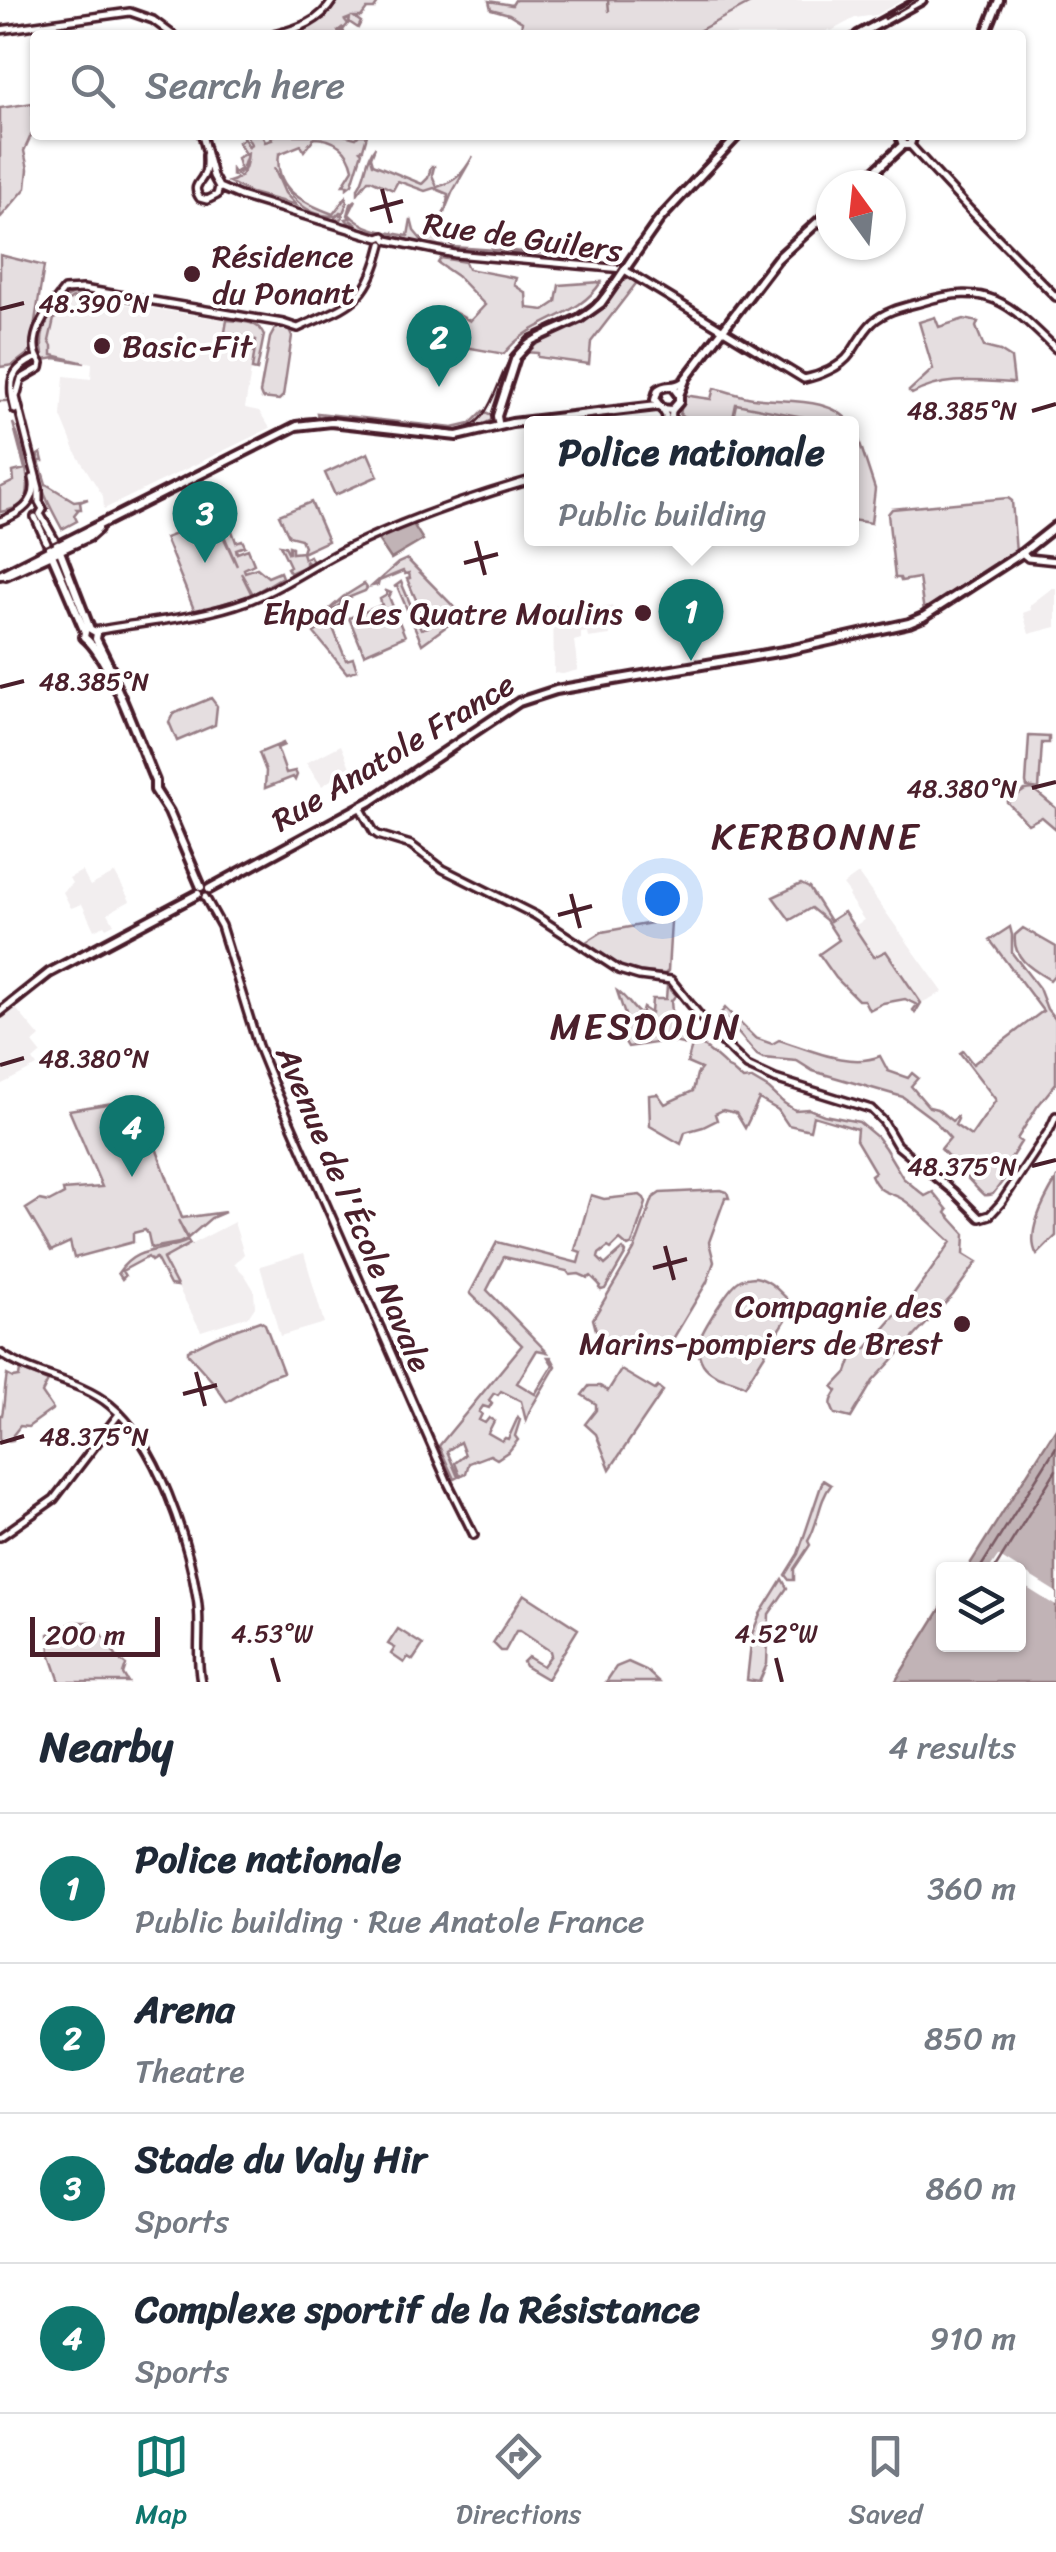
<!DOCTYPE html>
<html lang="en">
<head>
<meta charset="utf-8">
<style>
  :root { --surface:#fff; --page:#f6f6f7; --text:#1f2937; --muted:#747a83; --line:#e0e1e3; --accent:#0f766e }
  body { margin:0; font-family:Sriracha,sans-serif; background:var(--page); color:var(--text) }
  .controls { position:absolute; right:30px; bottom:30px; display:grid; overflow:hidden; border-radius:10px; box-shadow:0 2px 8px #0004 }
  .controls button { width:90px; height:90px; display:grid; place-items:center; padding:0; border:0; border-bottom:2px solid var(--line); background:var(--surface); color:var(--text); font:50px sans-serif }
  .compass { position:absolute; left:816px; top:170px; width:90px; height:90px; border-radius:50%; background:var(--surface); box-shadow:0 2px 8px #0004; rotate:345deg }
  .scale { position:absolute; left:30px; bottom:25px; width:130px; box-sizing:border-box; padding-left:10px; border:5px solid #4a1f2b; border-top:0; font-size:28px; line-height:35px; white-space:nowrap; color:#4a1f2b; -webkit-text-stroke:8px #fff; paint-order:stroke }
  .you { position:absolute; left:662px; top:898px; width:35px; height:35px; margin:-25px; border:8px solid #fff; border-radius:50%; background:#1a73e8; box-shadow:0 0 0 15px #1a73e833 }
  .badge { display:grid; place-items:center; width:65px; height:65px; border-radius:50%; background:var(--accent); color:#fff; font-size:32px; font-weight:700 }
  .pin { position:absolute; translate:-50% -82px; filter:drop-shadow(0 2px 5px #0008) }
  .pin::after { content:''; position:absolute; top:52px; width:35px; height:30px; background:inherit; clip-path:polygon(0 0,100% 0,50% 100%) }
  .popup { position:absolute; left:524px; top:416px; width:335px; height:130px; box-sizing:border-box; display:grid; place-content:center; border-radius:10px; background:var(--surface); filter:drop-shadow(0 2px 8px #0005); font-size:32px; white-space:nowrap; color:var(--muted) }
  .popup b { font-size:38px; color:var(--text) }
  .popup::after { content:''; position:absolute; left:50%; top:100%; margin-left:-20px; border:20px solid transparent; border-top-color:var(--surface) }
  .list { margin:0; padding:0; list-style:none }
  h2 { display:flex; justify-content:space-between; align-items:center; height:130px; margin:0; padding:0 40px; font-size:42px }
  h2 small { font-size:32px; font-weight:400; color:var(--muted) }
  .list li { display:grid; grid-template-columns:65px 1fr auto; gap:30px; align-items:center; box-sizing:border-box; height:150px; padding:0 40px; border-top:2px solid var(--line) }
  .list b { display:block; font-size:38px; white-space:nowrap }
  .list p { margin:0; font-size:32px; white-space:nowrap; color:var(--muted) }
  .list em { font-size:32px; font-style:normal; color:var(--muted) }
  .icon { flex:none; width:55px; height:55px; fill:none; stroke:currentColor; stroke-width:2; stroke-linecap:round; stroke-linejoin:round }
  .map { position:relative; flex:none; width:1056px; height:1682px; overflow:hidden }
  .search { position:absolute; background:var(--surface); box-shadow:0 2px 8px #0004; left:30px; right:30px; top:30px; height:110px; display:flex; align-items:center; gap:25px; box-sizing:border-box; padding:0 35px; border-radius:10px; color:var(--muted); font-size:38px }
  .sheet { height:730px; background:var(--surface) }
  nav { display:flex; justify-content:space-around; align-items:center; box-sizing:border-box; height:140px; border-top:2px solid var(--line); background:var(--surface); font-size:28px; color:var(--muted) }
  nav a { display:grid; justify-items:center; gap:5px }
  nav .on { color:var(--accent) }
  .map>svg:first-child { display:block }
  .built { fill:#f2eeef }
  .green { fill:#e5dee0; stroke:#987e86; stroke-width:2.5 }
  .water { fill:#c1b3b6; stroke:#91787e; stroke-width:2.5 }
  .pier { fill:#fff }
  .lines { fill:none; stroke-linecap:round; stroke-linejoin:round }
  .shore { stroke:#7a5a63; stroke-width:2.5 }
  .stream { stroke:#91787e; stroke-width:2.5 }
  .tertiary-casing { stroke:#4a1f2b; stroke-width:12 }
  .secondary-casing { stroke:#4a1f2b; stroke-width:14 }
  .tertiary { stroke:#fff; stroke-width:5 }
  .secondary { stroke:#fff; stroke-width:6 }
  .tram { stroke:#4a1f2b; stroke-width:2.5 }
  .ticks { fill:none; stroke:#4a1f2b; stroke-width:4 }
  .poi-dot { fill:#4a1f2b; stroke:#fff; stroke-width:4 }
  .labels { text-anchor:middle; stroke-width:8; stroke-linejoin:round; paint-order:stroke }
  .street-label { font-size:32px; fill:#4a1f2b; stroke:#fff }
  .poi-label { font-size:32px; fill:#4a1f2b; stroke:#fff; text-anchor:start }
  .quarter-label { font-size:38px; letter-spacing:2.5px; fill:#4a1f2b; stroke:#fff }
  .ticks-label { font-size:25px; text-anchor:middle; fill:#4a1f2b; stroke:#fff; stroke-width:8; stroke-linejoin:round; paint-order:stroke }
</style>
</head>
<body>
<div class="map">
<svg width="1056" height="1682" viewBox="0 0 1056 1682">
  <rect width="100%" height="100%" fill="#fff"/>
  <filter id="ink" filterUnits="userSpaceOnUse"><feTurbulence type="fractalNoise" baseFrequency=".01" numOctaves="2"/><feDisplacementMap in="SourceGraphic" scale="20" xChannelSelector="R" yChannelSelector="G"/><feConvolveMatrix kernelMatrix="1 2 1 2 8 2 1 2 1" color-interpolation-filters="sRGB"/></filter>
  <g filter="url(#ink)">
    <!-- built -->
    <path class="built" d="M756 0H903L876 15 855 18 831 31 829 29 822 35H691Z
      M74 296 226 320 225 332 253 338 256 340 245 408 259 411 270 428 104 509 103 496 77 455 61 416 64 376 91 379 92 363 45 354 42 334 63 299Z
      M735 404 814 419 816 423H732Z
      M1052 588H1056V627L1029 634 1023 613 1031 610 1030 605Z
      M589 603 591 609 613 606V612L608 613 610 635 588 638 587 632 581 633V639L574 641 578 670 563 674 554 673 553 606 559 604 561 607Z
      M341 745 350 767 322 786 306 763Z
      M82 871 90 886 115 873 130 901 108 913 114 924 106 928 104 925 94 930 82 904 71 908 63 892 72 883 69 878Z
      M857 875H859L943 992 921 1003 886 951 875 958 853 927 864 920 848 896 850 894 843 885Z
      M12 1004 40 1037 33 1043 41 1053 33 1060 37 1066 0 1085V1015Z
      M234 1222 244 1254 234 1264 245 1275 254 1290 255 1307 249 1316 201 1331 163 1259Z
      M304 1253 324 1323 280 1336 260 1266Z"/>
    <!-- green -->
    <path class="green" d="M339 0H380L374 9H367L361 17H354L361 22 358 28 349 22 350 18 345 20 348 24 343 30 345 35 341 31 343 27 338 31 341 35H287L325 18Z
      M515 0H756L691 35H520L522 22 509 14 491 9 489 1 512 5Z
      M33 103V131L24 151 28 169 26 188 0 218V108Z
      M242 135 249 147 251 144 246 135H262L265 142 272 140 271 137 275 135H344L356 138 359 135H367L363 149 360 150 362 152 352 184 347 188V185H343L353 169C349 149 334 138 314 138L304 151 301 145 279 154C274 189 303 203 333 214L346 197 347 203 343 213 340 212 337 215H343L342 218 334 221 336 216C303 217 288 194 274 168L285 193 296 205 251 193 229 182C244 179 247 166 248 152L242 170 235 176 232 175V170L234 173 240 169 237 158 245 154 238 142 244 139Z
      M375 147 371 157 373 164 422 184 428 178 431 167H434L432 175 437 187C456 182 464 172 473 156L452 193 438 227 453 247 539 253 555 243 553 254 546 253 547 259 505 251V255L451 251 393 237V234L391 237 354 227 356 224 350 220 353 223 352 227 346 219 350 218 348 215 351 204 356 200 349 214C365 231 387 232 408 236L411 219 414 231 424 243 422 239C438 229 447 213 448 194L434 188 425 191 398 181 393 190 371 180H368L358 193V188C367 176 365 159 375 147Z
      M0 255 44 266 30 352 13 365 0 367Z
      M441 258 465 262 468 269 516 278 514 285 526 293 527 308 544 310 556 302 559 285 601 282C578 319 530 319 504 354L426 340 452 311 470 321 485 305 457 276 438 263Z
      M627 278 638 281 591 342 589 364 538 357V353L524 352C545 334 572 329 594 313 609 302 613 287 627 278Z
      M77 293 91 295 94 299C59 293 75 304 54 319L49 341 52 346V355L85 363 55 358 44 360 40 355 43 354C38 330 52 301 77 293Z
      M935 317 939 327 964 319 978 322 976 327 984 347 1000 351 1011 358 1014 383C978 381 944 376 912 394L909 391 933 369 919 322Z
      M227 320C241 321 259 321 264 335L257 370 252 369 256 340 225 332Z
      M276 327 289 329 292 336 283 396 279 400 262 398 260 393 270 338Z
      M714 388C727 391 740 396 753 398 783 403 831 396 850 423H816L813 419 736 404 732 423H705L704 420 680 416 683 395 711 399Z
      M483 411 494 416 492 420 467 432 456 433 318 418 317 413 453 428 470 424Z
      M13 423C19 438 36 489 23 503 18 508 7 511 0 512V488L14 481 13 472 25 469Z
      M851 425 857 434 875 489 871 523 851 520Z
      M41 453 43 461H39L46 484 74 501 88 499 80 502 81 509H77L78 510 74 515 77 521 62 529C50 506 35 482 38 455Z
      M368 453 378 476 335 495 325 473Z
      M1008 498 1012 501 1016 553 924 612 919 578 901 581 900 578H895L888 514 892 509Z
      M311 502 328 541 302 553 304 559 310 556 313 562 309 564 306 561V566L290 573 287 568 290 566 280 545 285 546 289 554V546L292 547V553L302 552 304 546 301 539 289 536 279 515Z
      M224 508 236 542 242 540 245 546 236 549 237 553 248 549 254 564 244 569 245 572 257 568 268 577 280 572 282 577 253 594 241 573 252 595 195 612 165 538 215 519 237 566 214 512Z
      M407 559 462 615 422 644 397 586 394 587 401 582 421 629 428 627 407 579 410 578 409 573 405 574 403 571 379 581 378 585 372 586 398 563Z
      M364 584 367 588 365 591 340 601 341 604 332 610 339 625 333 628 346 660 353 658 357 670 347 673 314 633 328 623 323 615 343 597Z
      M386 591 391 593 389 597 405 636 364 654 349 618 382 605 380 599 387 595Z
      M211 698 217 706 215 725 177 741 169 722 173 714Z
      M1029 736 1049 737V743H1042L1039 789 1027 787 1026 783Z
      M283 743 284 745 277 748 286 773 295 771 297 775 295 780 293 777 265 788 266 771 259 753Z
      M1033 789 1056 808V829L1042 817 1028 824 1007 802 1025 790Z
      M801 884 809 888 830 921 844 912 874 957 886 951 921 1003 915 1013 913 1010 917 1005 905 999 883 1003 869 1010 864 1000H858L836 978 819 954 839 940 826 920 811 908 790 920 773 897Z
      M668 920 671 922 668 971 665 974 624 970 587 947 586 942 602 932Z
      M1010 927 1012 935V953L1039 988 1047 1009 1056 1020V1083L1037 1107 1017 1139 1021 1142 1009 1161 1014 1166 993 1194C990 1195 987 1196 984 1195 981 1194 948 1156 941 1149L950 1138 934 1120 903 1097 813 1071 797 1061 763 1058 757 1055 721 1013 725 1008 755 1038 772 1044 779 1040C809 1049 850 1069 880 1056L888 1071 908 1078 912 1073 918 1078 911 1086 929 1107 937 1109 952 1121 957 1117 958 1119 955 1125 971 1136 996 1100 960 1053 963 1051 973 1064 1043 1011 990 940Z
      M1023 928 1056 947V973L1050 980C1032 969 1012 958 1015 935Z
      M667 986 676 995 671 1001 674 1036C678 1036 689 1037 693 1039 700 1043 723 1062 728 1068L732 1070 743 1080 752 1079 769 1089 784 1103 795 1110 809 1109 824 1115 859 1122 877 1137 885 1148 903 1178 925 1196 933 1192 948 1210 946 1213 965 1234 964 1254 977 1262 953 1295 873 1381 851 1418 835 1414C829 1404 831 1400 837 1391L833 1387 847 1372 853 1355 859 1350 866 1349 915 1293 951 1242C937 1229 923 1215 908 1203 891 1189 881 1198 871 1175L875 1172 856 1140 857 1129 813 1116 810 1130 788 1125 778 1110 759 1099 745 1128 736 1113 723 1110 715 1114 717 1120 703 1127 685 1132 681 1144 650 1126 649 1095 658 1094 665 1104 693 1091 697 1074 701 1069 687 1063 692 1046 669 1041 628 1047 622 1037 620 1023 626 1018 617 991C628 998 631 1008 641 1015L643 1008 651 1013 652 999H666Z
      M138 1099 182 1218 225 1212 211 1218 188 1238 178 1220 187 1239 179 1243 151 1248 148 1234 145 1230 133 1233V1242L74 1258 70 1242 51 1251 26 1209 40 1200 49 1202 64 1194 63 1190 102 1187 69 1110Z
      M1056 1180V1236L1037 1255C1025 1234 1044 1200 1056 1180Z
      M721 1190 727 1192 729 1198H725L709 1242 714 1262 707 1282 670 1344 663 1348 623 1347 596 1330 593 1319 634 1250 653 1198 660 1193Z
      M591 1195 604 1199 640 1195 644 1198 646 1203 632 1245 628 1247 620 1240 611 1249 608 1247 599 1254 598 1258 605 1265 623 1249 626 1253 605 1289 601 1290 599 1288 600 1285 591 1276 588 1278 579 1274 570 1275 567 1271 504 1257 487 1290 547 1352 537 1350 517 1383 535 1394 553 1365 548 1357H551L556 1366 531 1408 526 1421 521 1401 501 1391 498 1395 494 1393 489 1400 492 1403 489 1408 483 1406 479 1412 482 1414 479 1420 485 1423 489 1418 494 1421 488 1433 502 1441 505 1438 508 1439 518 1417 520 1420 515 1436 518 1440 509 1451 497 1459 490 1455 469 1463 466 1473 460 1476 455 1463 465 1455 460 1442 447 1451 458 1477 454 1479 439 1446 522 1345 470 1293 497 1242 578 1263 581 1252 575 1250Z
      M188 1241 190 1244 163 1259 177 1286 170 1285 156 1258 151 1261 148 1257 122 1271 125 1276 122 1279 118 1273C137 1244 162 1254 188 1241Z
      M755 1277C775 1281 780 1295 795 1305L745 1386C731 1377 714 1380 703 1364 699 1357 697 1349 699 1341 703 1329 729 1287 739 1281 745 1277 748 1278 755 1277Z
      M260 1321 265 1324 283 1372 267 1378 227 1402 213 1382 188 1354V1350L215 1337Z
      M20 1370 48 1381 42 1393 53 1409 28 1427 20 1426 13 1435V1440L0 1442V1415H2C5 1401 4 1389 7 1375L13 1378 19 1377Z
      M621 1370 655 1390 658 1387 663 1391 610 1469 596 1434 585 1424 596 1410V1404L582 1395 589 1386H600L608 1391Z
      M823 1480 831 1485C818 1502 819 1523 808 1541L810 1545 794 1569V1580H789L785 1575 798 1554Z
      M782 1579 787 1588 769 1614 767 1664 759 1682 747 1680 752 1634 760 1614Z
      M524 1594 578 1629 547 1679 525 1666 523 1662 528 1657 543 1666 551 1655 550 1651 520 1631H516L505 1651H501L493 1643Z
      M74 1622H94L118 1659 126 1665 123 1674 128 1682H60L50 1653 49 1634Z
      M398 1629 423 1645 413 1660 408 1657 404 1663 391 1654 395 1648 388 1644Z
      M628 1662 646 1670 659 1682H606L616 1667Z"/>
    <!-- water -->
    <path class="water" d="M413 524 423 540 391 559 377 538Z
      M1056 1428V1682H895L943 1605 944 1644H1018V1570L967 1569Z"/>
    <!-- pier -->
    <path class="pier" d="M998 1556 1056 1592V1606L1019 1583 1018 1570 997 1569 991 1566Z"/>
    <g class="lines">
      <!-- shore -->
      <path class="shore" d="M979 1570 1056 1447
        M994 1570 1056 1470"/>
      <!-- stream -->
      <path class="stream" d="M608 0 609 11
        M0 401H6"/>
      <defs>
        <path id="tertiary" d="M0 30 130 12 153 20 173 35
          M274 35C299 28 319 23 333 0
          M202 135 213 176 219 187 217 195 207 200 200 198C192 186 199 185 204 175 207 170 206 161 206 155
          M910 145 970 210 1056 297
          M219 187 240 196 379 238 384 236 387 240 455 254 623 269 804 379C819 376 841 367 850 354 858 343 863 331 873 322 887 310 904 307 922 302 989 281 1010 304 1056 349
          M662 409 666 416 665 423
          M15 410C8 382 10 369 36 358
          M671 423 672 410
          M35 517 50 550
          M0 521C20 514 39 501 33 478
          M58 546 40 514 43 509 39 502V488L16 397 21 379 40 368 41 363C23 340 49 308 64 290L83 289 283 323 298 328C350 304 367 305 382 244
          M1022 553 1028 558 1056 561
          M95 631C146 621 198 619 247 601 283 588 315 563 350 547 408 519 469 498 531 480
          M360 807 374 832 378 835 411 845 443 869 535 915 619 970 639 976 671 980 716 1036 747 1066 775 1079 871 1109 883 1121 897 1145 954 1192 980 1218 990 1215 1001 1203 1050 1129 1056 1116
          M205 897 221 926 258 1046 273 1083 448 1483 474 1535
          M0 1353C34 1377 78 1379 110 1405 157 1443 188 1539 197 1598 202 1625 195 1654 201 1682
          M0 1537 54 1499 119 1414"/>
        <path id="secondary" d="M858 35 922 0
          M985 35 999 0
          M903 145H910L913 135
          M860 185 903 145 901 139 905 135
          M673 387 679 395V402L672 410 662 409 655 400 658 390C666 383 674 389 683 382
          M679 395 686 378 777 259 831 210
          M498 422 497 416 516 357 532 340 580 318 601 303 659 220 738 135
          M58 546 90 629 97 633 96 639 113 673
          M50 550 85 632 84 637C111 658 140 747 155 781V790L169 812 201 887
          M0 575 296 426 331 422 457 436 512 423 657 406
          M6 575 89 537 98 529
          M209 889 371 801 519 702 556 690 789 650 909 623 923 617 1022 553 1056 526
          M0 1012 49 973 198 894"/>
      </defs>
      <!-- tertiary casing -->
      <use href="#tertiary" class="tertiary-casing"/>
      <!-- secondary casing -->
      <use href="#secondary" class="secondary-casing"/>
      <!-- tertiary -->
      <use href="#tertiary" class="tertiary"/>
      <!-- secondary -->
      <use href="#secondary" class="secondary"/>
      <!-- tram -->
      <path class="tram" d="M909 0 883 15 885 19 918 0
        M848 35 893 12
        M0 569 304 418 327 416 453 431C495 428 494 378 515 352 535 327 570 326 593 305 611 288 629 252 646 230 672 196 705 166 734 135"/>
    </g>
  </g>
  <!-- ticks -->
  <path class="ticks" d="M382 189 391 223M370 210 403 201M0 309 24 303M1032 411 1056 404M476 541 485 575M464 563 498 554M0 687 24 681M1032 788 1056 782M571 894 580 928M558 915 592 906M0 1065 24 1058M1032 1166 1056 1160M665 1246 674 1280M653 1268 687 1259M196 1372 205 1406M183 1394 217 1385M0 1443 24 1436M272 1658 279 1682M776 1658 782 1682"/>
  <!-- markers -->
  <g class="poi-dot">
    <circle cx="192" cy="274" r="10"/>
    <circle cx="102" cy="346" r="10"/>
    <circle cx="643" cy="613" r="10"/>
    <circle cx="962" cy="1324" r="10"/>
  </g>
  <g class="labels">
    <!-- street labels -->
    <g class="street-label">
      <text transform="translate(523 237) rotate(8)" y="11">Rue de Guilers</text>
      <text transform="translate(393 752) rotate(-31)" y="11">Rue Anatole France</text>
      <text transform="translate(354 1209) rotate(67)" y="11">Avenue de l'École Navale</text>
    </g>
    <!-- poi labels -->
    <g class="poi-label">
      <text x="212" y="267">Résidence<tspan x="212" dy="37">du Ponant</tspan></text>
      <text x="122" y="357">Basic-Fit</text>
      <text x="623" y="624" text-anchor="end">Ehpad Les Quatre Moulins</text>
      <text x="942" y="1317" text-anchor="end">Compagnie des<tspan x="942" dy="37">Marins-pompiers de Brest</tspan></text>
    </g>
    <!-- quarter labels -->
    <g class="quarter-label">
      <text x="816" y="849">KERBONNE</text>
      <text x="646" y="1039">MESDOUN</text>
    </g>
  </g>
  <g class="ticks-label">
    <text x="94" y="312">48.390°N</text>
    <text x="962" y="419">48.385°N</text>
    <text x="94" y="690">48.385°N</text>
    <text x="962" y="797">48.380°N</text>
    <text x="94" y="1067">48.380°N</text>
    <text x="962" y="1175">48.375°N</text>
    <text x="94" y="1445">48.375°N</text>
    <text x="272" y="1642">4.53°W</text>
    <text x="776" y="1642">4.52°W</text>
  </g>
</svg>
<div class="controls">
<button><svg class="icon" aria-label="layers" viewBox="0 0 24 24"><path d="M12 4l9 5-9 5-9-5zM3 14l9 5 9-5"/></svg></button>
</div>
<svg class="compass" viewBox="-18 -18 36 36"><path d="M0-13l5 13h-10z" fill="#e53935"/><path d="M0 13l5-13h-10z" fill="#747a83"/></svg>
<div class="scale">200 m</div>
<div class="you"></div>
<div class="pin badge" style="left:691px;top:661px">1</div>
<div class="popup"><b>Police nationale</b>Public building</div>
<div class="pin badge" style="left:439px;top:387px">2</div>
<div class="pin badge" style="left:205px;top:563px">3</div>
<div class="pin badge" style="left:132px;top:1177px">4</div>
<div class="search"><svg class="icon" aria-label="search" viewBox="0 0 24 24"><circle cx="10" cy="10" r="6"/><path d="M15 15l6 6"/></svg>Search here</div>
</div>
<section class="sheet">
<h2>Nearby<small>4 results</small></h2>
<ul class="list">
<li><span class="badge">1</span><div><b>Police nationale</b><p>Public building · Rue Anatole France</p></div><em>360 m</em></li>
<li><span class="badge">2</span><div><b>Arena</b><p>Theatre</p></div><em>850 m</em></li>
<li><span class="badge">3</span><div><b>Stade du Valy Hir</b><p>Sports</p></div><em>860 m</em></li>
<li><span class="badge">4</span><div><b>Complexe sportif de la Résistance</b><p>Sports</p></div><em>910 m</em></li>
</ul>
</section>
<nav>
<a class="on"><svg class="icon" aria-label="map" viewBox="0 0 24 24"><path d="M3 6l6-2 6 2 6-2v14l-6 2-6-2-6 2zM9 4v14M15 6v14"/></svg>Map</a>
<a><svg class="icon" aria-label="directions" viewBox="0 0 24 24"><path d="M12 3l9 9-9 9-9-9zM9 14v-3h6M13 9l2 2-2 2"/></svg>Directions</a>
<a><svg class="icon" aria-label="saved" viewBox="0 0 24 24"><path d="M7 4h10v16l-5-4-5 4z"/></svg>Saved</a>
</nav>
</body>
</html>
